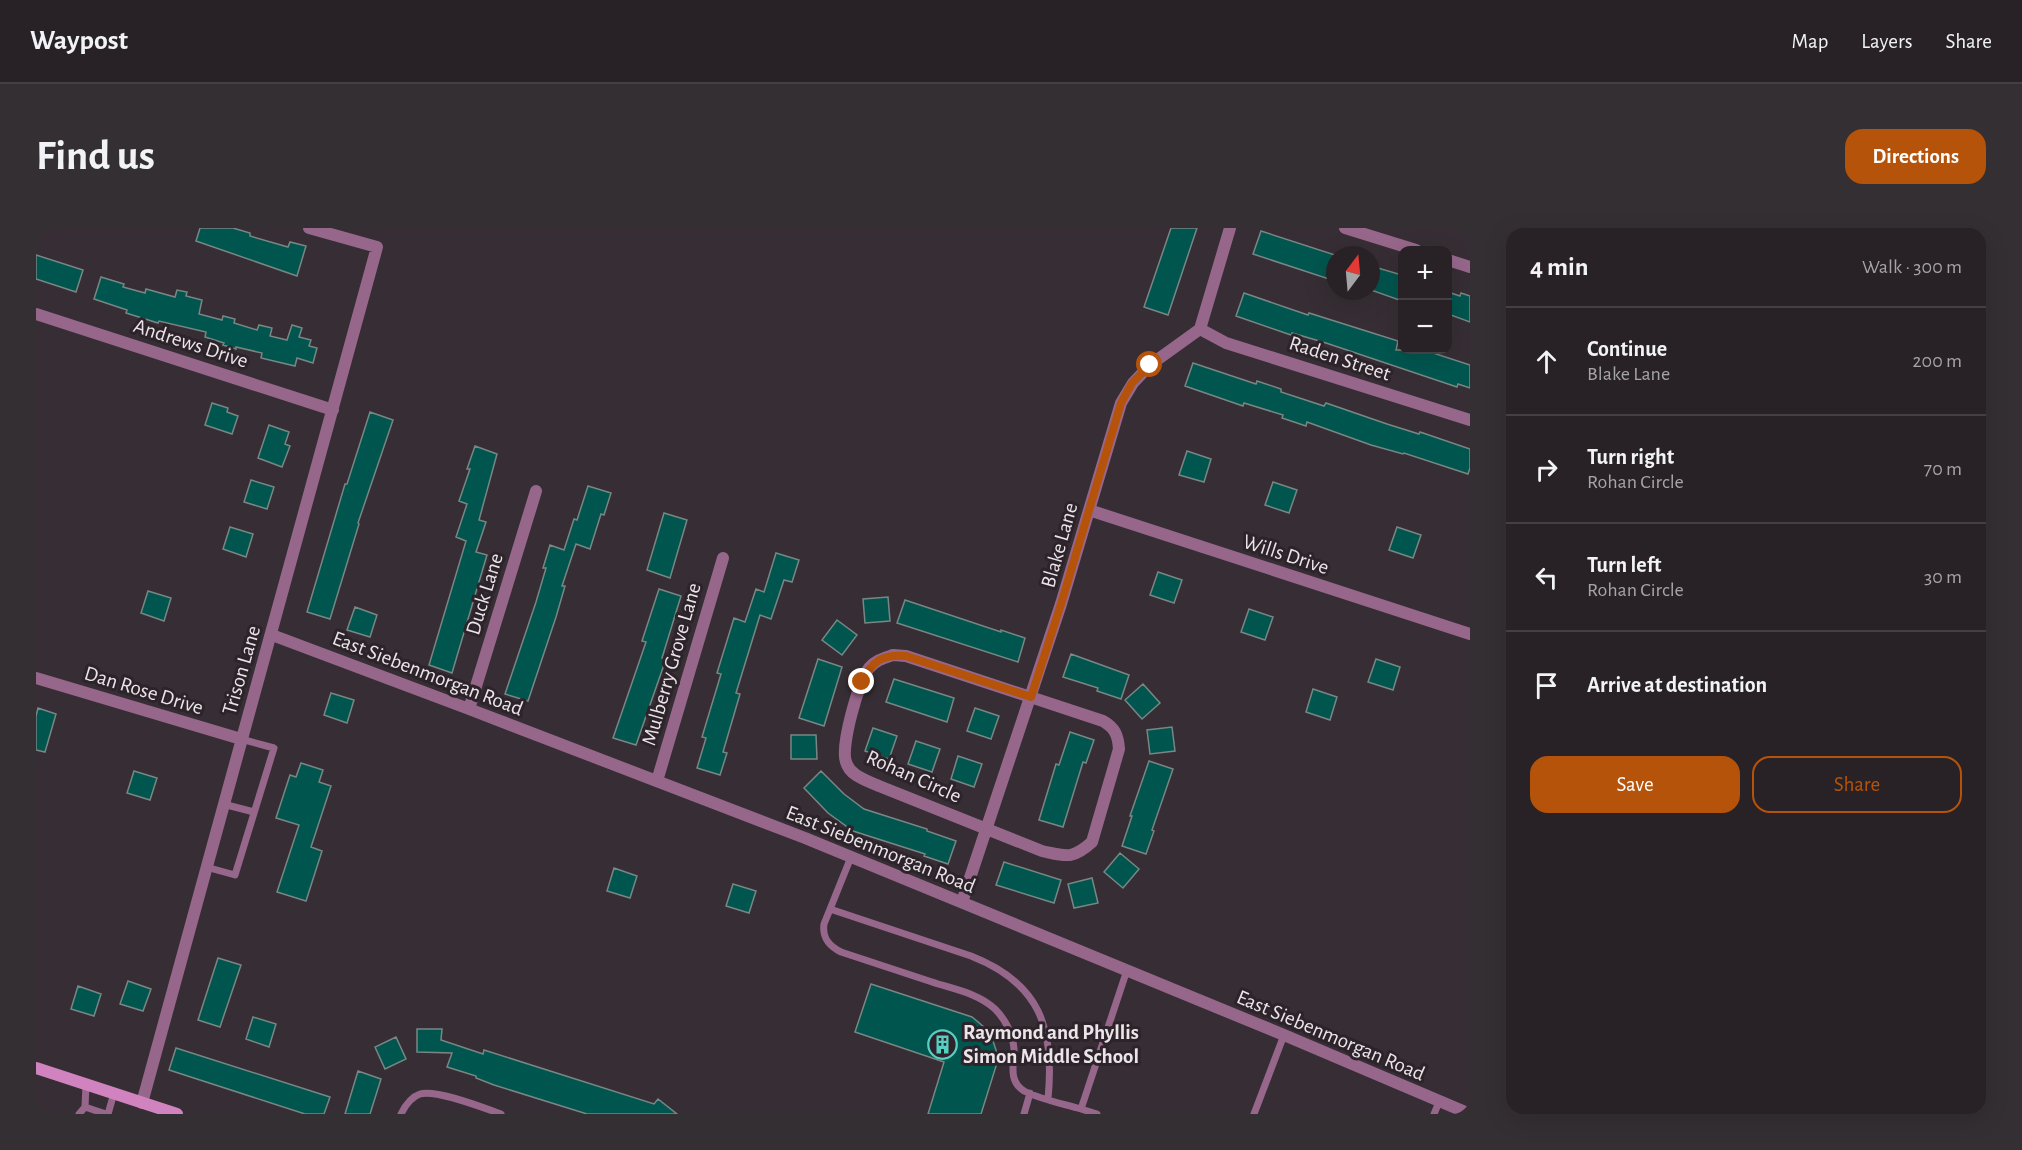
<!DOCTYPE html>
<html lang="en">
<head>
<meta charset="utf-8">
<style>
  :root { --surface:#282227; --page:#342f33; --text:#f1f3f6; --muted:#a5a4a7; --line:#443f44; --accent:#b45309 }
  body { margin:0; font-family:"Alegreya Sans",sans-serif; background:var(--page); color:var(--text) }
  .controls { position:absolute; right:18px; top:18px; display:grid; overflow:hidden; border-radius:12px; box-shadow:0 6px 24px #0002 }
  .controls button { width:54px; height:54px; display:grid; place-items:center; padding:0; border:0; border-bottom:2px solid var(--line); background:var(--surface); color:var(--text); font:30px sans-serif }
  .compass { position:absolute; left:1290px; top:18px; width:54px; height:54px; border-radius:50%; background:var(--surface); box-shadow:0 6px 24px #0002; rotate:16deg }
  .stop { position:absolute; width:18px; height:18px; margin:-14px; border:4px solid #b45309; border-radius:50%; background:#fff }
  .stop.end { background:#b45309; border-color:#fff; box-shadow:0 2px 6px #0008 }
  .list { margin:0; padding:0; list-style:none }
  h2 { display:flex; justify-content:space-between; align-items:center; height:78px; margin:0; padding:0 24px; font-size:26px }
  h2 small { font-size:20px; font-weight:400; color:var(--muted) }
  .list li { display:grid; grid-template-columns:39px 1fr auto; gap:18px; align-items:center; box-sizing:border-box; height:108px; padding:0 24px; border-top:2px solid var(--line) }
  .list b { display:block; font-size:22px; white-space:nowrap }
  .list p { margin:0; font-size:20px; white-space:nowrap; color:var(--muted) }
  .list em { font-size:20px; font-style:normal; color:var(--muted) }
  .actions { display:flex; gap:12px; padding:18px 24px }
  .actions a { flex:1; padding:14px 0; border:2px solid var(--accent); border-radius:18px; text-align:center; font-size:21px; color:var(--accent) }
  .actions .main { background:var(--accent); color:#fff }
  .icon { flex:none; width:33px; height:33px; fill:none; stroke:currentColor; stroke-width:2; stroke-linecap:round; stroke-linejoin:round }
  .map { position:relative; flex:none; width:1434px; height:886px; overflow:hidden; border-radius:18px }
  header { display:flex; align-items:center; gap:36px; box-sizing:border-box; height:84px; padding:0 30px; background:var(--surface); border-bottom:2px solid var(--line) }
  header strong { font-size:28px }
  nav { display:flex; gap:33px; margin-inline-start:auto; font-size:21px }
  .intro { display:flex; align-items:center; justify-content:space-between; box-sizing:border-box; height:144px; padding:0 36px }
  h1 { margin:0; font-size:42px }
  .button { padding:15px 27px; border-radius:18px; background:var(--accent); color:#fff; font-size:21px; font-weight:700 }
  main { display:flex; gap:36px; padding:0 36px }
  aside { flex:1; background:var(--surface); border-radius:18px; box-shadow:0 6px 24px #0002 }
  .map>svg:first-child { display:block }
  .building { fill:#00564f; stroke:#798684; stroke-width:1.5 }
  .lines { fill:none; stroke-linecap:round; stroke-linejoin:round }
  .lane { stroke:#97678b; stroke-width:7 }
  .street { stroke:#97678b; stroke-width:12 }
  .secondary { stroke:#d183bf; stroke-width:12 }
  .route { stroke:#b45309; stroke-width:8 }
  .labels { text-anchor:middle; stroke-width:6; stroke-linejoin:round; paint-order:stroke }
  .street-label { font-size:21px; fill:#ebe5e9; stroke:#2c242a }
  .poi-label { font-size:21px; font-weight:bold; fill:#ebe5e9; stroke:#2c242a; text-anchor:start }
</style>
</head>
<body>
<header>
<strong>Waypost</strong>
<nav><a>Map</a><a>Layers</a><a>Share</a></nav>
</header>
<div class="intro"><h1>Find us</h1><a class="button">Directions</a></div>
<main>
<div class="map">
<svg width="1434" height="886" viewBox="0 0 1434 886">
  <rect width="100%" height="100%" fill="#362e34"/>
  <!-- building -->
  <path class="building" d="M164 0H197L214 5V8L252 19 254 14 270 18 261 48 160 13Z
    M1135 0H1161L1132 87 1108 79Z
    M1225 3 1299 27V53L1217 26Z
    M0 27 47 42 40 64 0 51Z
    M1335 38 1366 47V73L1335 62Z
    M65 49 88 56 87 59 109 65 110 61 139 69 141 62 151 64 150 68 166 72 163 86 186 92 187 88 199 91 198 95 221 102 223 97 236 100 234 108 251 112 256 97 266 100 263 109 275 112 273 118 281 120 277 135 261 130 259 138 225 130 226 125 200 119V121L187 117 188 115 169 109 170 104 123 93 122 95 90 85 91 82 58 71Z
    M1412 64 1424 68 1425 65 1434 68V94L1412 86Z
    M1208 65 1272 87 1273 85 1362 113 1360 122H1388L1434 137V160L1422 156 1421 159 1290 115 1256 105 1255 107 1200 88Z
    M1157 135 1220 156 1221 153 1245 161V164L1288 178 1290 175 1351 196 1383 206 1384 204 1434 221V240L1432 246 1368 225 1367 226 1335 217 1271 194 1270 198 1246 190 1247 187 1208 175 1207 178 1149 158Z
    M176 175 192 180 191 184 202 188 196 206 169 197Z
    M334 184 357 192 322 295 323 296 294 391 271 384 309 256H311Z
    M233 197 253 204 249 216 254 218 246 239 222 230Z
    M439 218 461 226 443 292 450 294 440 324 451 327 416 445 393 437 430 313 420 309 431 276 423 273 434 241H431Z
    M1151 223 1175 231 1168 254 1143 247Z
    M215 252 238 259 231 281 208 274Z
    M1237 254 1261 262 1253 285 1229 277Z
    M552 258 575 265 568 287 565 286 554 321 540 316 526 358H529L520 389 492 473 469 466 500 374 510 340H507L514 317 528 322 538 291 541 292Z
    M628 285 651 292 634 350 611 342Z
    M194 299 217 306 210 329 187 321Z
    M1361 299 1385 307 1377 330 1353 322Z
    M740 325 763 332 756 354 748 352 735 391 724 387 700 465 704 466 687 524 691 525 684 547 661 540 670 510 666 509 685 446 681 445 698 390 709 394 720 361 728 364Z
    M1122 344 1146 352 1138 375 1114 367Z
    M623 361 645 368 626 430 630 431 600 517 577 510 610 414 606 413Z
    M112 363 135 370 128 393 105 385Z
    M852 369 854 393 829 395 827 371Z
    M869 372 965 404V402L989 410 982 434 861 395Z
    M319 379 341 387 334 409 311 402Z
    M1213 381 1237 389 1229 412 1205 404Z
    M801 392 821 407 806 427 786 412Z
    M1035 426 1093 447 1085 471 1061 463 1062 460 1027 449Z
    M782 431 806 439 788 498 763 490Z
    M1340 431 1364 439 1357 462 1332 454Z
    M858 451 918 470 911 494 850 474Z
    M1107 456 1124 475 1106 491 1089 472Z
    M1277 461 1301 469 1294 492 1270 484Z
    M295 465 318 472 311 495 288 487Z
    M2 480 20 486 9 524 0 522V488Z
    M939 480 963 488 955 511 931 503Z
    M1136 499 1139 523 1114 526 1111 502Z
    M837 500 861 508 853 531 829 523Z
    M1034 504 1058 512 1050 535 1047 534 1027 599 1003 592 1020 536 1023 537Z
    M755 507H780L781 531H755Z
    M880 513 904 521 896 544 872 536Z
    M922 528 946 536 938 559 915 551Z
    M1113 533 1137 541 1116 602 1118 603 1110 626 1086 618 1096 588H1094Z
    M265 535 287 542 283 554 295 558 275 619 286 623 270 673 241 664 263 597 240 590 254 547 260 549Z
    M98 543 121 550 114 572 91 565Z
    M785 543 808 566 828 581 891 601V603L920 613 912 636 888 628 889 626 817 603 792 585 768 560Z
    M1084 625 1103 641 1087 660 1068 644Z
    M968 634 1025 652 1018 675 960 657Z
    M578 640 601 648 594 670 571 663Z
    M1056 650 1062 675 1038 680 1032 656Z
    M697 656 720 663 713 685 690 678Z
    M182 730 205 737 184 799 162 792Z
    M92 753 115 761 107 783 84 776Z
    M835 756 936 789 948 799 956 810 960 822 961 835 945 886H892L908 834 819 804Z
    M42 758 65 766 58 788 35 781Z
    M217 789 240 796 233 819 210 811Z
    M381 801H406L405 812 447 826 448 822 618 876 622 871 641 886H551L458 857 440 850V848L411 839 416 825 381 824Z
    M360 809 370 831 349 841 339 819Z
    M140 820 294 869 288 886H269L133 842Z
    M322 843 345 851 334 886H309Z"/>
  <g class="lines">
    <!-- lane -->
    <path class="lane" d="M187 576 218 584
      M815 629 788 696C786 710 793 718 805 724 835 734 866 744 896 754 917 761 942 765 959 781 969 791 977 806 978 821 978 836 972 853 988 863 1003 871 1028 876 1045 881L1091 742
      M170 639 199 647 238 520 205 511
      M794 681 935 728C1004 755 1019 800 1012 871
      M49 879 50 856
      M1045 881 1061 886
      M43 886 49 879 70 886
      M72 886 78 865
      M365 886C369 878 375 869 384 866 400 861 448 880 465 886
      M988 886 994 865
      M1218 886 1248 807
      M1398 886 1403 874"/>
    <!-- street -->
    <path class="street" d="M1309 0 1380 22
      M1412 32 1434 39
      M0 86 297 182
      M1164 101 1190 115 1434 192
      M1053 282 1434 406
      M236 407 433 481 769 610 1248 807 1434 886
      M857 427 870 428 1067 493C1079 500 1082 507 1083 521L1056 614C1036 632 1030 628 1006 623L843 558C830 552 814 548 810 534 804 519 823 452 833 440 840 432 848 430 857 427Z
      M0 450 205 511
      M433 481 500 263
      M621 553 687 330
      M926 674 1025 376 1085 175 1097 155 1114 137 1164 101 1194 0
      M106 875 341 19 273 0"/>
    <!-- secondary -->
    <path class="secondary" d="M0 840 141 886"/>
  </g>
  <g class="lines">
    <!-- route -->
    <path class="route" d="M826 454C836 433 846 426 870 428L995 469 1025 376 1085 175 1096 155 1114 137"/>
  </g>
  <!-- icons -->
  <defs>
    <symbol id="building-ring" viewBox="-11 -11 22 22"><circle r="9.5" fill="#2c242a" stroke="#57cec2" stroke-width="1.5"/><path d="M-4-6H4V6H1V3H-1V6H-4ZM-2.5-4.3h1.7v1.8h-1.7ZM.8-4.3h1.7v1.8H.8ZM-2.5-1h1.7V.8h-1.7ZM.8-1h1.7V.8H.8Z" fill="#57cec2"/></symbol>
  </defs>
  <g fill-rule="evenodd">
    <use href="#building-ring" x="890" y="800" width="33" height="33"/>
  </g>
  <g class="labels">
    <!-- street labels -->
    <g class="street-label">
      <text transform="translate(155 115) rotate(18)" y="7">Andrews Drive</text>
      <text transform="translate(1304 130) rotate(18)" y="7">Raden Street</text>
      <text transform="translate(1023 317) rotate(-74)" y="7">Blake Lane</text>
      <text transform="translate(1250 326) rotate(18)" y="7">Wills Drive</text>
      <text transform="translate(448 366) rotate(-73)" y="7">Duck Lane</text>
      <text transform="translate(635 436) rotate(-74)" y="7">Mulberry Grove Lane</text>
      <text transform="translate(205 442) rotate(-74)" y="7">Trison Lane</text>
      <text transform="translate(392 445) rotate(21)" y="7">East Siebenmorgan Road</text>
      <text transform="translate(108 462) rotate(17)" y="7">Dan Rose Drive</text>
      <text transform="translate(878 548) rotate(24)" y="7">Rohan Circle</text>
      <text transform="translate(845 621) rotate(22)" y="7">East Siebenmorgan Road</text>
      <text transform="translate(1295 807) rotate(23)" y="7">East Siebenmorgan Road</text>
    </g>
    <!-- poi labels -->
    <g class="poi-label">
      <text x="927" y="811">Raymond and Phyllis<tspan x="927" dy="24">Simon Middle School</tspan></text>
    </g>
  </g>
</svg>
<div class="controls">
<button>+</button>
<button>−</button>
</div>
<svg class="compass" viewBox="-18 -18 36 36"><path d="M0-13l5 13h-10z" fill="#e53935"/><path d="M0 13l5-13h-10z" fill="#a5a4a7"/></svg>
<div class="stop" style="left:1114px;top:137px"></div>
<div class="stop end" style="left:826px;top:454px"></div>
</div>
<aside>
<h2>4 min<small>Walk · 300 m</small></h2>
<ul class="list">
<li><svg class="icon" aria-label="ahead" viewBox="0 0 24 24"><path d="M12 20V5M6 11l6-6 6 6"/></svg><div><b>Continue</b><p>Blake Lane</p></div><em>200 m</em></li>
<li><svg class="icon" aria-label="right" viewBox="0 0 24 24"><path d="M7 20v-9h11M14 6l5 5-5 5"/></svg><div><b>Turn right</b><p>Rohan Circle</p></div><em>70 m</em></li>
<li><svg class="icon" aria-label="left" viewBox="0 0 24 24"><path d="M17 20v-9H6M10 6l-5 5 5 5"/></svg><div><b>Turn left</b><p>Rohan Circle</p></div><em>30 m</em></li>
<li><svg class="icon" aria-label="arrive" viewBox="0 0 24 24"><path d="M6 21V4h12l-3 4 3 4H6"/></svg><div><b>Arrive at destination</b></div></li>
</ul>
<div class="actions"><a class="main">Save</a><a>Share</a></div>
</aside>
</main>
</body>
</html>
